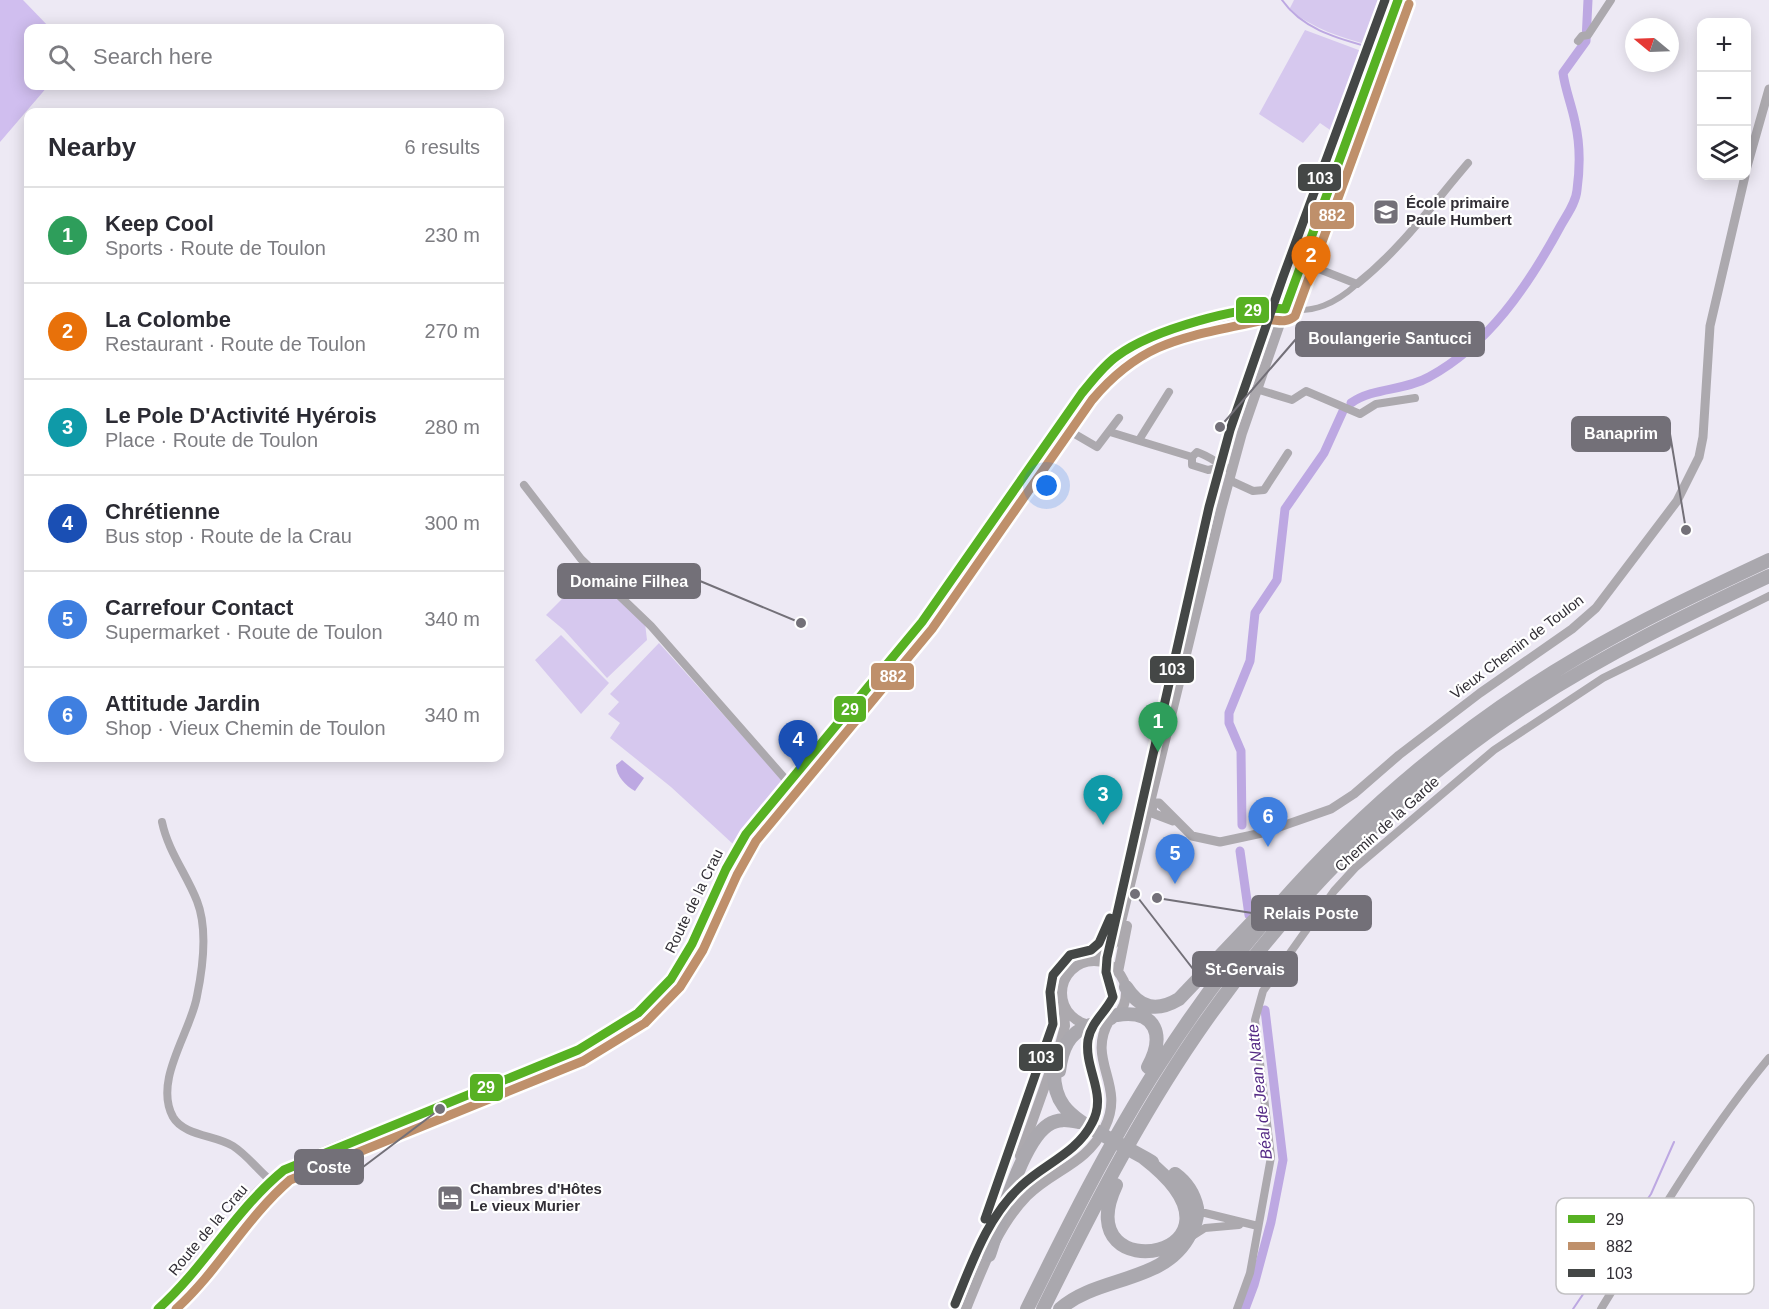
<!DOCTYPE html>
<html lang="en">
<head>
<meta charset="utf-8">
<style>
  :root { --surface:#fff; --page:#f7f7f7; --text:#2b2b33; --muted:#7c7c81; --line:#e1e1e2; --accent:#d93025 }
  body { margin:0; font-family:Helvetica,sans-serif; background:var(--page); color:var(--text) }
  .controls { position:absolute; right:18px; top:18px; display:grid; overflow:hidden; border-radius:12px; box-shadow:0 3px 15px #0003 }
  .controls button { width:54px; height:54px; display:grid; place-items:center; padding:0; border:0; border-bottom:2px solid var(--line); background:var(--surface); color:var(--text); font:30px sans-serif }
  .compass { position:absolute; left:1625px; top:18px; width:54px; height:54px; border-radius:50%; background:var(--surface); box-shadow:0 3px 15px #0003; rotate:289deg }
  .you { position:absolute; left:1047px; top:486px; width:21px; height:21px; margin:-15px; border:4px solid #fff; border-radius:50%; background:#1a73e8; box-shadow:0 0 0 9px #1a73e833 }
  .badge { display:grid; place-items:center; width:39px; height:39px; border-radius:50%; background:var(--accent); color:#fff; font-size:20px; font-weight:700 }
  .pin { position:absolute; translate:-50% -50px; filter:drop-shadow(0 2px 3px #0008) }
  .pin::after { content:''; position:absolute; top:32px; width:21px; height:18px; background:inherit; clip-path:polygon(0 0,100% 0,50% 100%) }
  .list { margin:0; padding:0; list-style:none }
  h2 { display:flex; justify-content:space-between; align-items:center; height:78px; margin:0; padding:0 24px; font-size:26px }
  h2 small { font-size:20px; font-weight:400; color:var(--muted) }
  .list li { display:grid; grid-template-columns:39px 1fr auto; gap:18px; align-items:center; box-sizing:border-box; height:96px; padding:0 24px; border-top:2px solid var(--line) }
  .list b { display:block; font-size:22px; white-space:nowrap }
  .list p { margin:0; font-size:20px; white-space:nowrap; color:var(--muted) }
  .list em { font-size:20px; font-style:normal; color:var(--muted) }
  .icon { flex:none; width:33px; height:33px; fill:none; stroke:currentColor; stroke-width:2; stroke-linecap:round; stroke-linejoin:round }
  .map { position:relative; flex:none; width:1769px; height:1309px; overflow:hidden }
  .search { position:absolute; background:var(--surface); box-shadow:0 3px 15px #0003; left:24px; top:24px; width:480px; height:66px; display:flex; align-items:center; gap:15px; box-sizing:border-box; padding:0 21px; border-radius:12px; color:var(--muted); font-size:22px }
  .panel { position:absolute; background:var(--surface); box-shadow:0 3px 15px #0003; left:24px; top:108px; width:480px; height:654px; border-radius:12px }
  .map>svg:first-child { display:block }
  .green { fill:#d6c8ee }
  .forest { fill:#d0beef }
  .water { fill:#bda8e2 }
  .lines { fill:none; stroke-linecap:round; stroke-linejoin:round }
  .stream { stroke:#bda8e2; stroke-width:2 }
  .canal { stroke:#bda8e2; stroke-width:9 }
  .pedestrian { stroke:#aca9ae; stroke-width:6 }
  .minor { stroke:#aca9ae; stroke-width:8 }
  .tertiary { stroke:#aca9ae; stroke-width:9 }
  .secondary { stroke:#aca9ae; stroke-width:10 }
  .primary { stroke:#afadb3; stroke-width:12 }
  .motorway { stroke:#aaa8ae; stroke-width:14 }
  .bus-1-casing { stroke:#fff; stroke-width:14 }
  .bus-2-casing { stroke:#fff; stroke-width:14 }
  .bus-3-casing { stroke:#fff; stroke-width:14 }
  .bus-1 { stroke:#57b123; stroke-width:9 }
  .bus-2 { stroke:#bf906b; stroke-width:9 }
  .bus-3 { stroke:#444746; stroke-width:9 }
  .labels { text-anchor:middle; stroke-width:4.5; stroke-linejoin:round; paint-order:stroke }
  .poi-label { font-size:15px; font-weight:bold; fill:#322f36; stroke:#fff; text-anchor:start }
  .street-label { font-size:15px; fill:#322f36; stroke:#fff }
  .water-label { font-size:16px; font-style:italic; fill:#542a85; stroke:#fff }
  .key { fill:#fff; stroke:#c2c1c3; stroke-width:1.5 }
  .key-label { font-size:16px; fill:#322f36 }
  .leader { fill:none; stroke:#737078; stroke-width:2 }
  .callout-dot { fill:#737078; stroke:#fff; stroke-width:2 }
  .callout { fill:#737078; stroke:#737078; stroke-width:2 }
  .callout-label { font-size:16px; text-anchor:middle; font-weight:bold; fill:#fff }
  .line-badge { stroke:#fff; stroke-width:2 }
  .badge-label { font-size:16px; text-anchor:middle; font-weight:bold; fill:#fff }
</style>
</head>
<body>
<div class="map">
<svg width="1769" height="1309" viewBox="0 0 1769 1309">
  <rect width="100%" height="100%" fill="#ede9f4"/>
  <!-- green -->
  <path class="green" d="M1294 0H1385L1370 45C1340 38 1314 28 1289 10Z
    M1305 30 1364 52 1333 132 1320 123 1303 143 1259 114Z
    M589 572 645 623 647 640 607 678 564 630 546 615Z
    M561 635 609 683 581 714 535 660Z
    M659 643 782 780 733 844 671 787 610 738 620 723 608 714 619 702 610 694Z"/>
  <!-- forest -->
  <path class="forest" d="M0 0H23L50 28H28V86H48L0 142Z"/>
  <!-- water -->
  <path class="water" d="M622 760 644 778 635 791C626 786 616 776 616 765Z"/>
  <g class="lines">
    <!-- stream -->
    <path class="stream" d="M1282 0C1302 29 1337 38 1369 47L1387 0
      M1573 1309 1651 1194 1674 1142"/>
    <!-- canal -->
    <path class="canal" d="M1351 403C1374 387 1405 391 1429 377 1488 345 1528 286 1560 227 1566 216 1576 203 1577 190 1580 168 1580 143 1575 122 1572 106 1565 89 1563 73L1586 41 1588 0
      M1242 825 1241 751 1229 723V713L1250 661 1255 613 1277 580 1285 509 1324 453 1343 411
      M1240 851 1249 915
      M1245 1309 1254 1285 1271 1222 1283 1160 1265 1010"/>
    <!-- pedestrian -->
    <path class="pedestrian" d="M1285 309C1314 314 1336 303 1357 284"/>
    <!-- minor -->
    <path class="minor" d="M1578 41 1582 36 1588 35 1611 0
      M1301 262 1357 284C1401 249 1432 205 1468 163
      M1256 389 1292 400 1306 391 1360 414 1376 404 1415 398
      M1110 432 1192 457
      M1139 440 1169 392
      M1192 457 1197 452C1212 457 1218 465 1232 470
      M1192 457V465L1208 470 1222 467
      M1024 477 1036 482 1067 435 1073 433 1097 447 1119 418
      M1229 480 1253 491 1264 490 1288 453
      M524 485 581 559 651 626 788 782
      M162 822C168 851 187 875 197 901 208 929 203 967 197 996 191 1032 153 1080 173 1117 184 1136 216 1135 233 1146 247 1155 258 1170 270 1180
      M1195 1213H1205L1258 1226
      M1191 1237 1205 1228 1239 1225
      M1237 1309 1250 1273 1271 1157 1255 1020 1263 991 1334 891 1355 868 1494 750 1603 678 1769 596
      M1601 1309C1654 1223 1705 1135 1769 1058"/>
    <!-- tertiary -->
    <path class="tertiary" d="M1746 170 1769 89
      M1153 804 1152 813 1173 821
      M1148 811 1154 803H1159L1192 836 1220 842 1262 833 1331 809 1354 794 1399 755 1480 693 1572 629 1596 608 1677 501 1699 457 1703 437 1710 326 1745 176"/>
    <!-- secondary -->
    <path class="secondary" d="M1097 961 1114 943 1120 926 1221 510 1242 433 1285 309
      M1062 993a32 32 0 1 1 64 0a32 32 0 1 1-64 0Z
      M1118 972 1127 926
      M1058 1052 1065 1026 1063 1002
      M1020 1156 1052 1066
      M966 1309C982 1270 997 1227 1027 1196 1054 1169 1086 1165 1105 1127 1126 1084 1086 1061 1109 1021"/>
    <!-- primary -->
    <path class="primary" d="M158 1309C207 1270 233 1207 284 1170 358 1136 437 1111 512 1079 571 1054 632 1032 671 979 703 935 716 879 746 834L922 622 1082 393C1093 380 1103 367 1117 356 1155 326 1221 318 1268 307L1285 309 1398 0"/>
    <!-- motorway -->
    <path class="motorway" d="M1126 987C1140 1009 1157 1012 1179 999L1258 916
      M1117 1015C1157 1009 1165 1036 1148 1067
      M1055 1058C1049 1103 1068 1115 1103 1135 1119 1144 1136 1153 1152 1162
      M1059 1071C1062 1049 1068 1033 1090 1025
      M1116 1185C1065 1294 1272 1257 1144 1158
      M989 1255C1000 1223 1021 1143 1048 1125 1058 1118 1068 1120 1079 1122
      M1027 1309C1068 1226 1109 1143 1159 1065 1265 898 1409 756 1580 656 1641 620 1705 590 1769 560
      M1043 1309C1089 1216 1137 1121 1196 1035 1283 908 1400 787 1530 703 1606 654 1687 614 1769 576
      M1060 1309C1098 1275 1165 1284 1190 1234 1195 1226 1198 1218 1197 1208 1194 1194 1186 1182 1175 1174"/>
    <defs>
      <path id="bus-1" d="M158 1309C205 1267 235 1210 284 1170L578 1050 638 1013 671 979 692 944 726 869 746 834 922 622 1082 393C1093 380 1103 366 1117 356 1152 330 1243 304 1285 309L1398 0"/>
      <path id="bus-2" d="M176 1309C219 1270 246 1218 290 1180L583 1061 645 1023 680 987 703 950 737 875 756 841 932 629 1092 400C1144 338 1189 337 1264 320 1275 318 1285 325 1295 316L1409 4"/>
      <path id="bus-3" d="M985 1219 1053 1024 1050 992 1053 975 1070 955 1091 950 1099 943 1110 918
        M955 1304C972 1263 987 1217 1021 1186 1044 1164 1077 1153 1092 1123 1108 1094 1084 1070 1088 1040 1091 1022 1106 1012 1113 997L1106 972 1107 958 1209 507 1230 430 1283 277 1385 0"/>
    </defs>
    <!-- bus-1 casing -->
    <use href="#bus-1" class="bus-1-casing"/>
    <!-- bus-2 casing -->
    <use href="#bus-2" class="bus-2-casing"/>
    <!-- bus-3 casing -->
    <use href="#bus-3" class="bus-3-casing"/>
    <!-- bus-1 -->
    <use href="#bus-1" class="bus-1"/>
    <!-- bus-2 -->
    <use href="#bus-2" class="bus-2"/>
    <!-- bus-3 -->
    <use href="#bus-3" class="bus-3"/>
  </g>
  <!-- icons -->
  <defs>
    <symbol id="school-square" viewBox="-11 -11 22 22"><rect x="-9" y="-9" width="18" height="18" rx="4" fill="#737078" stroke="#fff"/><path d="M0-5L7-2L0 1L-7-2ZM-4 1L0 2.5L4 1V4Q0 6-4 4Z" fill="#fff"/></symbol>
    <symbol id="hotel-square" viewBox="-11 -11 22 22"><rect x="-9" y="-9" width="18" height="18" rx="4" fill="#737078" stroke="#fff"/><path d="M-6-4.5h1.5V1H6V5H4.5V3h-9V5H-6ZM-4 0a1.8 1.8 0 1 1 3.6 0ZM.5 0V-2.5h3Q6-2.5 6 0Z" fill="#fff"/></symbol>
  </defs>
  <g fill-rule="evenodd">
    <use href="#school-square" x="1371" y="197" width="30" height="30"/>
    <use href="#hotel-square" x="435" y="1183" width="30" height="30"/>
  </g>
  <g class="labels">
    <!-- poi labels -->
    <g class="poi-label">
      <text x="1406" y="208">École primaire<tspan x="1406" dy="17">Paule Humbert</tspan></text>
      <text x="470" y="1194">Chambres d'Hôtes<tspan x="470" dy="17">Le vieux Murier</tspan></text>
    </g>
    <!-- street labels -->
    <g class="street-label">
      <text transform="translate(1517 647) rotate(-37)" y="5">Vieux Chemin de Toulon</text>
      <text transform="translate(1387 824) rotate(-42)" y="5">Chemin de la Garde</text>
      <text transform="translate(694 901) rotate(-64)" y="5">Route de la Crau</text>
      <text transform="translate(208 1230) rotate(-50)" y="5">Route de la Crau</text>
    </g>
    <!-- water labels -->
    <g class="water-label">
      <text transform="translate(1259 1092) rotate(-96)" y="6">Béal de Jean Natte</text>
    </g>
  </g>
  <!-- legend -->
  <rect x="1556" y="1198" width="198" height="96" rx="9" class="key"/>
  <rect x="1568" y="1215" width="27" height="8" fill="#57b123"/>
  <rect x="1568" y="1242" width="27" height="8" fill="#bf906b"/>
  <rect x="1568" y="1269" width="27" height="8" fill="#444746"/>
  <g class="key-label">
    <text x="1606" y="1225">29</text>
    <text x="1606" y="1252">882</text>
    <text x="1606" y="1279">103</text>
  </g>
  <!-- callouts -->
  <path class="leader" d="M1220 427L1296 339M1686 530L1670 434M801 623L700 581M1157 898L1252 913M1135 894L1193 969M440 1109L363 1167"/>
  <g class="callout-dot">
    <circle cx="1220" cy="427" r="6"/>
    <circle cx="1686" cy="530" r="6"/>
    <circle cx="801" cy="623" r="6"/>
    <circle cx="1157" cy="898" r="6"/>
    <circle cx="1135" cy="894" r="6"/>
    <circle cx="440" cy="1109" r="6"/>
  </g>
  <g class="callout">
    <rect x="1296" y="322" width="188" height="34" rx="6"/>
    <rect x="1572" y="417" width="98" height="34" rx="6"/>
    <rect x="558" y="564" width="142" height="34" rx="6"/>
    <rect x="1252" y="896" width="119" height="34" rx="6"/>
    <rect x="1193" y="952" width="104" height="34" rx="6"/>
    <rect x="295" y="1150" width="68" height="34" rx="6"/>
  </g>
  <g class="callout-label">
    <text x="1390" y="344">Boulangerie Santucci</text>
    <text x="1621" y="439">Banaprim</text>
    <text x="629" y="587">Domaine Filhea</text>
    <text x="1311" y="919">Relais Poste</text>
    <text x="1245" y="975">St-Gervais</text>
    <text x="329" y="1173">Coste</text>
  </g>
  <g class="line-badge">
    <rect x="1297" y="163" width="45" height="29" rx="6" fill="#444746"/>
    <rect x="1309" y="201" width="46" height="29" rx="6" fill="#bf906b"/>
    <rect x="1235" y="296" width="35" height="28" rx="6" fill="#57b123"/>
    <rect x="1149" y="655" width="46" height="29" rx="6" fill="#444746"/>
    <rect x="870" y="662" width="45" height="29" rx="6" fill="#bf906b"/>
    <rect x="833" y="695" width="34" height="28" rx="6" fill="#57b123"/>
    <rect x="1018" y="1043" width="46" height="29" rx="6" fill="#444746"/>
    <rect x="469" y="1073" width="35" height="29" rx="6" fill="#57b123"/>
  </g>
  <g class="badge-label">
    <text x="1320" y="184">103</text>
    <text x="1332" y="221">882</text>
    <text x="1253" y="316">29</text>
    <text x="1172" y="675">103</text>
    <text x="893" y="682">882</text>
    <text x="850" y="715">29</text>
    <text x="1041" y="1063">103</text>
    <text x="486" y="1093">29</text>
  </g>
</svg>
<div class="controls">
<button>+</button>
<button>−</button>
<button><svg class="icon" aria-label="layers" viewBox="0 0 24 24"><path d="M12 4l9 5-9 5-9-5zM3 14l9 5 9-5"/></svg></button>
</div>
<svg class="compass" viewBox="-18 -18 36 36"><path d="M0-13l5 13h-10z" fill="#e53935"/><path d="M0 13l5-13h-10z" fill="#7c7c81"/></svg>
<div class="you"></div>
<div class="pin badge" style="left:1158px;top:752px;background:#2e9e5b">1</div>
<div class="pin badge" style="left:1311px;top:286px;background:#e8710a">2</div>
<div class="pin badge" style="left:1103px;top:825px;background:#0f9aa8">3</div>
<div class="pin badge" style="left:798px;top:770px;background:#1a4fb4">4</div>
<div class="pin badge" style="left:1175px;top:884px;background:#3f7fe0">5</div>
<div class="pin badge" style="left:1268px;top:847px;background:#3f7fe0">6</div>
<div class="search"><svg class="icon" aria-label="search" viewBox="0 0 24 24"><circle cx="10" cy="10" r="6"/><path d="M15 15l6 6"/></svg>Search here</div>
<section class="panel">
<h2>Nearby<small>6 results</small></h2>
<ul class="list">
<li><span class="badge" style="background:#2e9e5b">1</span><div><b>Keep Cool</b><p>Sports · Route de Toulon</p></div><em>230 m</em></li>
<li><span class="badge" style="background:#e8710a">2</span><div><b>La Colombe</b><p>Restaurant · Route de Toulon</p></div><em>270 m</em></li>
<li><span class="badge" style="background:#0f9aa8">3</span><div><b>Le Pole D'Activité Hyérois</b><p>Place · Route de Toulon</p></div><em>280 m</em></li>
<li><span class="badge" style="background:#1a4fb4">4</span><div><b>Chrétienne</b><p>Bus stop · Route de la Crau</p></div><em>300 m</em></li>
<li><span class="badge" style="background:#3f7fe0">5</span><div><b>Carrefour Contact</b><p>Supermarket · Route de Toulon</p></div><em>340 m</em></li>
<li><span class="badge" style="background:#3f7fe0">6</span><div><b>Attitude Jardin</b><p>Shop · Vieux Chemin de Toulon</p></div><em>340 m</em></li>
</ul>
</section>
</div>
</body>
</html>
